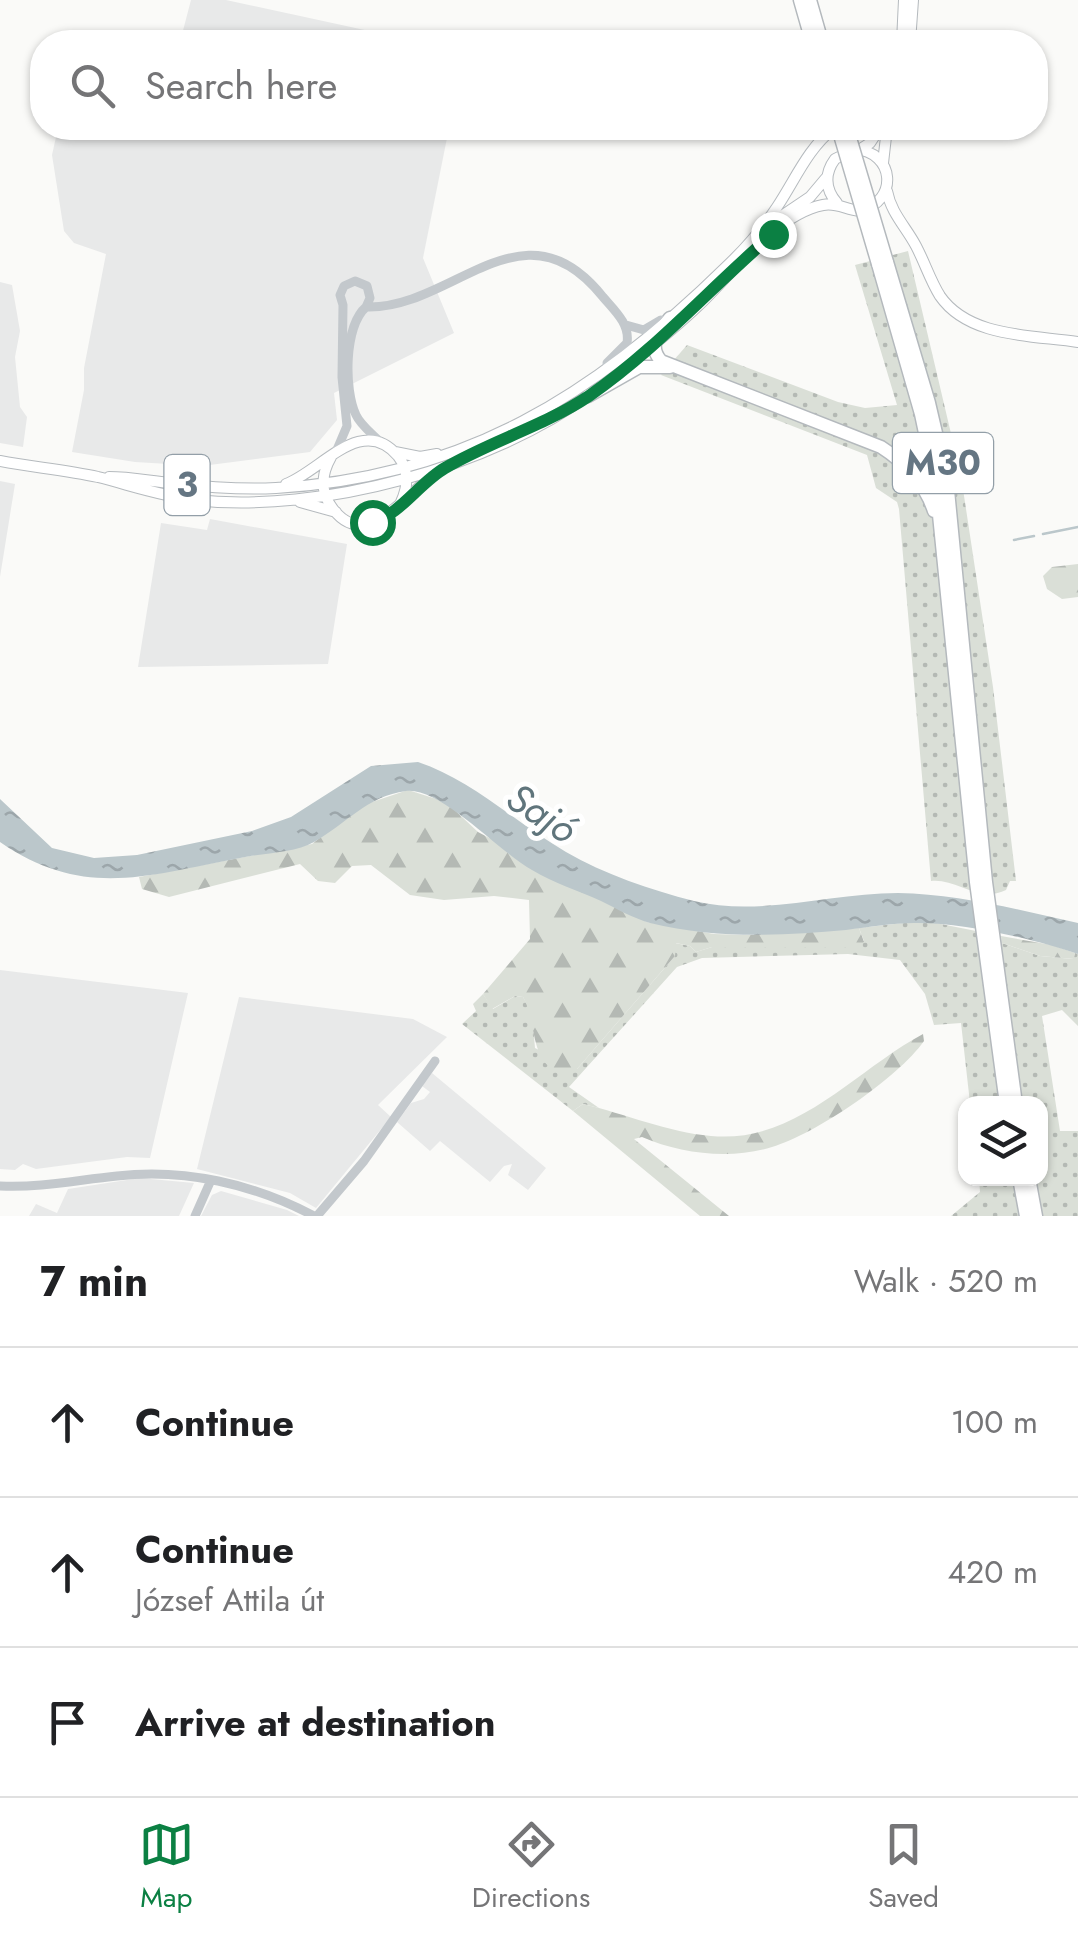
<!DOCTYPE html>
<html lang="en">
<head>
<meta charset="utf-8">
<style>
  :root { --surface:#fff; --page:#f6f6f6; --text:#202124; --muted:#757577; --line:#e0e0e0; --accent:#0b8043 }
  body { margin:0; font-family:Jost,sans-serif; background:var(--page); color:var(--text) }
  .controls { position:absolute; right:30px; bottom:30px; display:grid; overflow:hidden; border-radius:20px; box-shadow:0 2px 8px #0004 }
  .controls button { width:90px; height:90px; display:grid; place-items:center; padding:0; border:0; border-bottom:2px solid var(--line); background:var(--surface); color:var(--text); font:50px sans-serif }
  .stop { position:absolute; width:30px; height:30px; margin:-22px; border:8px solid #0b8043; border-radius:50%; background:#fff }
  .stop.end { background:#0b8043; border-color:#fff; box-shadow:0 2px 10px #0008 }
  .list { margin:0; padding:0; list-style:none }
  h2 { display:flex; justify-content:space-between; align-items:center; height:130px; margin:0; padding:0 40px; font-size:42px }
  h2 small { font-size:32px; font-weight:400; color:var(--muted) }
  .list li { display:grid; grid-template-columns:65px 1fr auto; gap:30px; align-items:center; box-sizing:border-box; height:150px; padding:0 40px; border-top:2px solid var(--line) }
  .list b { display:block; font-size:38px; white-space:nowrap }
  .list p { margin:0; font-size:32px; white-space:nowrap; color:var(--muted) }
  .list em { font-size:32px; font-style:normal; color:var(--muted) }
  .icon { flex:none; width:55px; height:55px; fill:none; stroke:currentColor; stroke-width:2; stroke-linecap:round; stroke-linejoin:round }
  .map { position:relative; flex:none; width:1078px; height:1216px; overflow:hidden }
  .search { position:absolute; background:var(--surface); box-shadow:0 2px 8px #0004; left:30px; right:30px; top:30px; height:110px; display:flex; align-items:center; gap:25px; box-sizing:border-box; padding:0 35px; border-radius:40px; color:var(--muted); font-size:38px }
  .sheet { height:580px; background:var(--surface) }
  nav { display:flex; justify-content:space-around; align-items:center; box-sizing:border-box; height:140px; border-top:2px solid var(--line); background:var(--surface); font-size:28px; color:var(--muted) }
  nav a { display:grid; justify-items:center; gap:5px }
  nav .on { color:var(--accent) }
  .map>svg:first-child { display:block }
  .built { fill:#e8e9e9 }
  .grass { fill:url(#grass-dots) }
  .forest { fill:url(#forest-firs) }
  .water { fill:url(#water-ripples) }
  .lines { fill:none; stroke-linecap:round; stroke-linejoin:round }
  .stream { stroke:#bbc7cb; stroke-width:2.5 }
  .major-casing { stroke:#b5babe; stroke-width:12 }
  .highway-casing { stroke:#b4b9bd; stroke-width:15 }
  .minor { stroke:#c3c8cc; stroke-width:9 }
  .major { stroke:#fff; stroke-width:10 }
  .highway { stroke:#fff; stroke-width:12 }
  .highway-bridge-casing { stroke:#b4b9bd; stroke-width:15; stroke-linecap:butt }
  .highway-bridge { stroke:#fff; stroke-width:12 }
  .route { stroke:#0b8043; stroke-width:12 }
  .labels { text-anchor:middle; stroke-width:10; stroke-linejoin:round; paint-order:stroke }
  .shield { fill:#fff; stroke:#939fa8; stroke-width:2.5 }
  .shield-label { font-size:35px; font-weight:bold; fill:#657683 }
  .water-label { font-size:40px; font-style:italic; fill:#60757c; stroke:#fff }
</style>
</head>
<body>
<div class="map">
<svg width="1078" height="1216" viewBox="0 0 1078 1216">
  <defs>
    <pattern id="grass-dots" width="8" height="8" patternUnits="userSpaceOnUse" patternTransform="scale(2.5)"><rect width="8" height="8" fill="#dadfd7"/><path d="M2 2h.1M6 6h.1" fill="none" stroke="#b4b9b4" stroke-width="1.8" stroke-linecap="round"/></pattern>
    <pattern id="forest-firs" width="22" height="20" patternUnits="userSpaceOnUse" patternTransform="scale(2.5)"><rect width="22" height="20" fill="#dadfd7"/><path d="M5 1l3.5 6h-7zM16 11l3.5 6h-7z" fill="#b4b9b4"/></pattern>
    <pattern id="water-ripples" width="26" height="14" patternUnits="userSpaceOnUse" patternTransform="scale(2.5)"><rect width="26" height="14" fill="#bbc7cb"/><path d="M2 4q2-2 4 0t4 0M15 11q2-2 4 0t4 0" fill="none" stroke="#9ca6aa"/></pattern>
  </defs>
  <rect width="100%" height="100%" fill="#fafaf8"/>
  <!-- built -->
  <path class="built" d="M191 0H226L420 42H180Z
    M58 128H449L423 258 454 333 334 393 337 420 310 452 202 466 135 462 72 452 84 390V368L106 254 74 243 64 231 52 155Z
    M0 282 12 285 20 331 15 357 20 407 27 417 23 447 0 443Z
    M0 481 15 484 0 577Z
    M210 519 347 544 328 664 138 667 161 523 207 530Z
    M0 970 188 993 150 1158 127 1157 36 1169 23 1164 15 1170 0 1169Z
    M239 997 413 1019 447 1037 378 1105 391 1117 316 1208 290 1193 197 1169Z
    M432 1073 546 1168 528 1190 508 1175 512 1164 504 1166 490 1182 440 1141 430 1151 397 1122 411 1103 424 1099 430 1092 422 1086Z
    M140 1178 194 1183 179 1216H29L36 1204 57 1213 68 1189Z
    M221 1191 287 1210 299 1216H201L212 1195Z"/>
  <!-- grass -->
  <path class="grass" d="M908 251 961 476 993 687 1016 881H1010L1006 890C979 903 955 878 931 881L899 509 897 502 876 488 867 455 661 375 687 345 838 402 865 408 897 405 855 265Z
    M912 922 936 923 1001 936 1002 943 1040 956 1073 959 1075 953 1078 954V1026L1062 1010 1042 1016 1060 1131H1078V1216H951L980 1192 979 1179 1040 1178V1104L970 1103 961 1023 934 1025 925 994 900 960 848 954 702 958 677 967 569 1087 599 1108 583 1104 573 1111 462 1024 476 1011 473 1004 483 994 493 1009 515 996 523 997 532 1013 535 1048 577 1069 675 956V943L690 946 696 952 712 947 864 941 859 928Z"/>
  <!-- forest -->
  <path class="forest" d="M1078 564V597L1062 599 1047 589 1043 576 1052 567Z
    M408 790 446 802 478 832 647 922 714 934 747 935 859 928 864 942 857 947H712L696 952 690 946 676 943 675 956 577 1069 566 1076C527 1064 539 1026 523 997L515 996 492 1009 483 994 530 939 529 900 494 896 444 900 410 895 371 865 352 866 335 883 318 881 300 864 169 897 142 889 139 877 312 844 360 806Z
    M1001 936 1052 945 1075 953 1074 959 1040 956 1002 943Z
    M923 1034 924 1041C898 1078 816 1134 772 1147 731 1160 681 1154 642 1137L634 1139 729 1216H700L573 1111 583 1104C626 1114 667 1132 711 1136 796 1144 854 1071 923 1034Z"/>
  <!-- water -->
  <path class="water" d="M418 762C472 780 516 823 566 852 604 874 651 890 694 901 760 917 831 893 898 893 959 894 1019 910 1078 923V954C1034 939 961 922 914 923 892 923 869 927 846 930 780 936 715 939 650 923 633 918 617 909 601 901 579 891 554 883 532 870 499 852 441 787 406 791 367 796 346 824 314 842 295 853 262 853 240 858 148 875 84 900 0 842V799L52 848 94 858 137 855 252 831 291 817 371 766Z"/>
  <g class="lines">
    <!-- stream -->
    <path class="stream" d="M1043 534 1078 527
      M1014 540 1034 536"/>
    <defs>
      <path id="major" d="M902 42 904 0
        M910 42 913 0
        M859 150 870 143 880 128
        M883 163 887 128
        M887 191C891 213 906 227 916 246 925 263 930 280 940 296 969 338 1033 335 1078 342
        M770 224 810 197 826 178
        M615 376C643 353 672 331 698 306 731 275 776 214 823 205 837 202 846 210 860 211 899 201 895 152 855 149L835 159C824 174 825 189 837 203
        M395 452 420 457 437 454
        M331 457C323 471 320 488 329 503 362 557 405 495 434 475
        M0 461C32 467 66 470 98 477 130 485 161 496 195 500 320 514 492 467 593 392
        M109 477C130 477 149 481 170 483 205 487 240 490 276 488 464 477 596 395 728 265 746 248 763 228 777 207 795 180 808 148 834 128
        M286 484C321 471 362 413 398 456 409 470 408 487 401 502
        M300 502 336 512"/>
      <path id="highway" d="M800 0 812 42
        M810 0 822 42
        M887 262 929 403 947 480 986 882 1016 1104
        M878 264 921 414 936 485 976 882 1006 1104
        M670 318C659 332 647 345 661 361L881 447C906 463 925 484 934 511
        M588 396 639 367H670
        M1019 1178 1026 1216
        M1029 1178 1036 1216"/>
    </defs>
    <!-- major casing -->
    <use href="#major" class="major-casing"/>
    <!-- highway casing -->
    <use href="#highway" class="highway-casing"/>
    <!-- minor -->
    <path class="minor" d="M626 325 644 330 661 320
      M383 445C374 435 361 426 356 415 344 390 344 326 366 307 453 310 523 196 603 297 615 311 630 324 627 343L607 363
      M336 452 347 426 342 377 343 305 340 295 344 286 355 281 367 286 370 298 366 307
      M0 1186C40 1188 77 1180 117 1176 184 1168 254 1184 314 1216
      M195 1216 211 1180
      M317 1216 364 1161 435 1061"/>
    <!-- major -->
    <use href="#major" class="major"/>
    <!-- highway -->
    <use href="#highway" class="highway"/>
    <defs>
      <path id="highway-bridge" d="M838 128 878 264
        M847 128 887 262"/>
    </defs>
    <!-- highway-bridge casing -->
    <use href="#highway-bridge" class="highway-bridge-casing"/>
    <!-- highway-bridge -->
    <use href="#highway-bridge" class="highway-bridge"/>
  </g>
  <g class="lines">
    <!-- route -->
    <path class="route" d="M372 522C400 515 419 483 445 468 491 441 544 426 589 396 657 349 711 287 773 234"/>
  </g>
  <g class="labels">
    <!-- shield labels -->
    <g class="shield">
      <rect x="893" y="433" width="100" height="60" rx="8"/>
      <rect x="164.5" y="455" width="45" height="60" rx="8"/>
    </g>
    <g class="shield-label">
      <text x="943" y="475">M30</text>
      <text x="187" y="497">3</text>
    </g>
    <!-- water labels -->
    <g class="water-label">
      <text transform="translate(542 813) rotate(33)" y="14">Sajó</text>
    </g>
  </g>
</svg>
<div class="controls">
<button><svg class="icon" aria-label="layers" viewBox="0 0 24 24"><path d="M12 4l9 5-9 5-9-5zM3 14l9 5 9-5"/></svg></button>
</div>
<div class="stop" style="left:372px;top:522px"></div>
<div class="stop end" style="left:773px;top:234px"></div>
<div class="search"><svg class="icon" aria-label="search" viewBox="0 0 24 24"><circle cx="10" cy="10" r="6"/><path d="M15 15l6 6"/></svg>Search here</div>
</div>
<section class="sheet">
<h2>7 min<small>Walk · 520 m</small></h2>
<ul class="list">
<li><svg class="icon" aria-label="ahead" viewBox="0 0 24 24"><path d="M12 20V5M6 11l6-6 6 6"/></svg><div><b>Continue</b></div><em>100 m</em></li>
<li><svg class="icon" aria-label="ahead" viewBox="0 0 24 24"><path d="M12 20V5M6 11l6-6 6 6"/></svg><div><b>Continue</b><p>József Attila út</p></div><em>420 m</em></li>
<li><svg class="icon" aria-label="arrive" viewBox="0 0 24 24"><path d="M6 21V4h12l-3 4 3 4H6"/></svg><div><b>Arrive at destination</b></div></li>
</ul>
</section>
<nav>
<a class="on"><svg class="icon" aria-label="map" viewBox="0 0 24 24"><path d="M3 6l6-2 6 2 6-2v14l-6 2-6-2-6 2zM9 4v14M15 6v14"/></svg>Map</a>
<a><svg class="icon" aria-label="directions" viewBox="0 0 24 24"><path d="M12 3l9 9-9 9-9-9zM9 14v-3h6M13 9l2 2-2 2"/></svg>Directions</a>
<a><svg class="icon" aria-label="saved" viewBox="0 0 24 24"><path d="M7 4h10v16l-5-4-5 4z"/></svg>Saved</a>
</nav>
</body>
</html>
